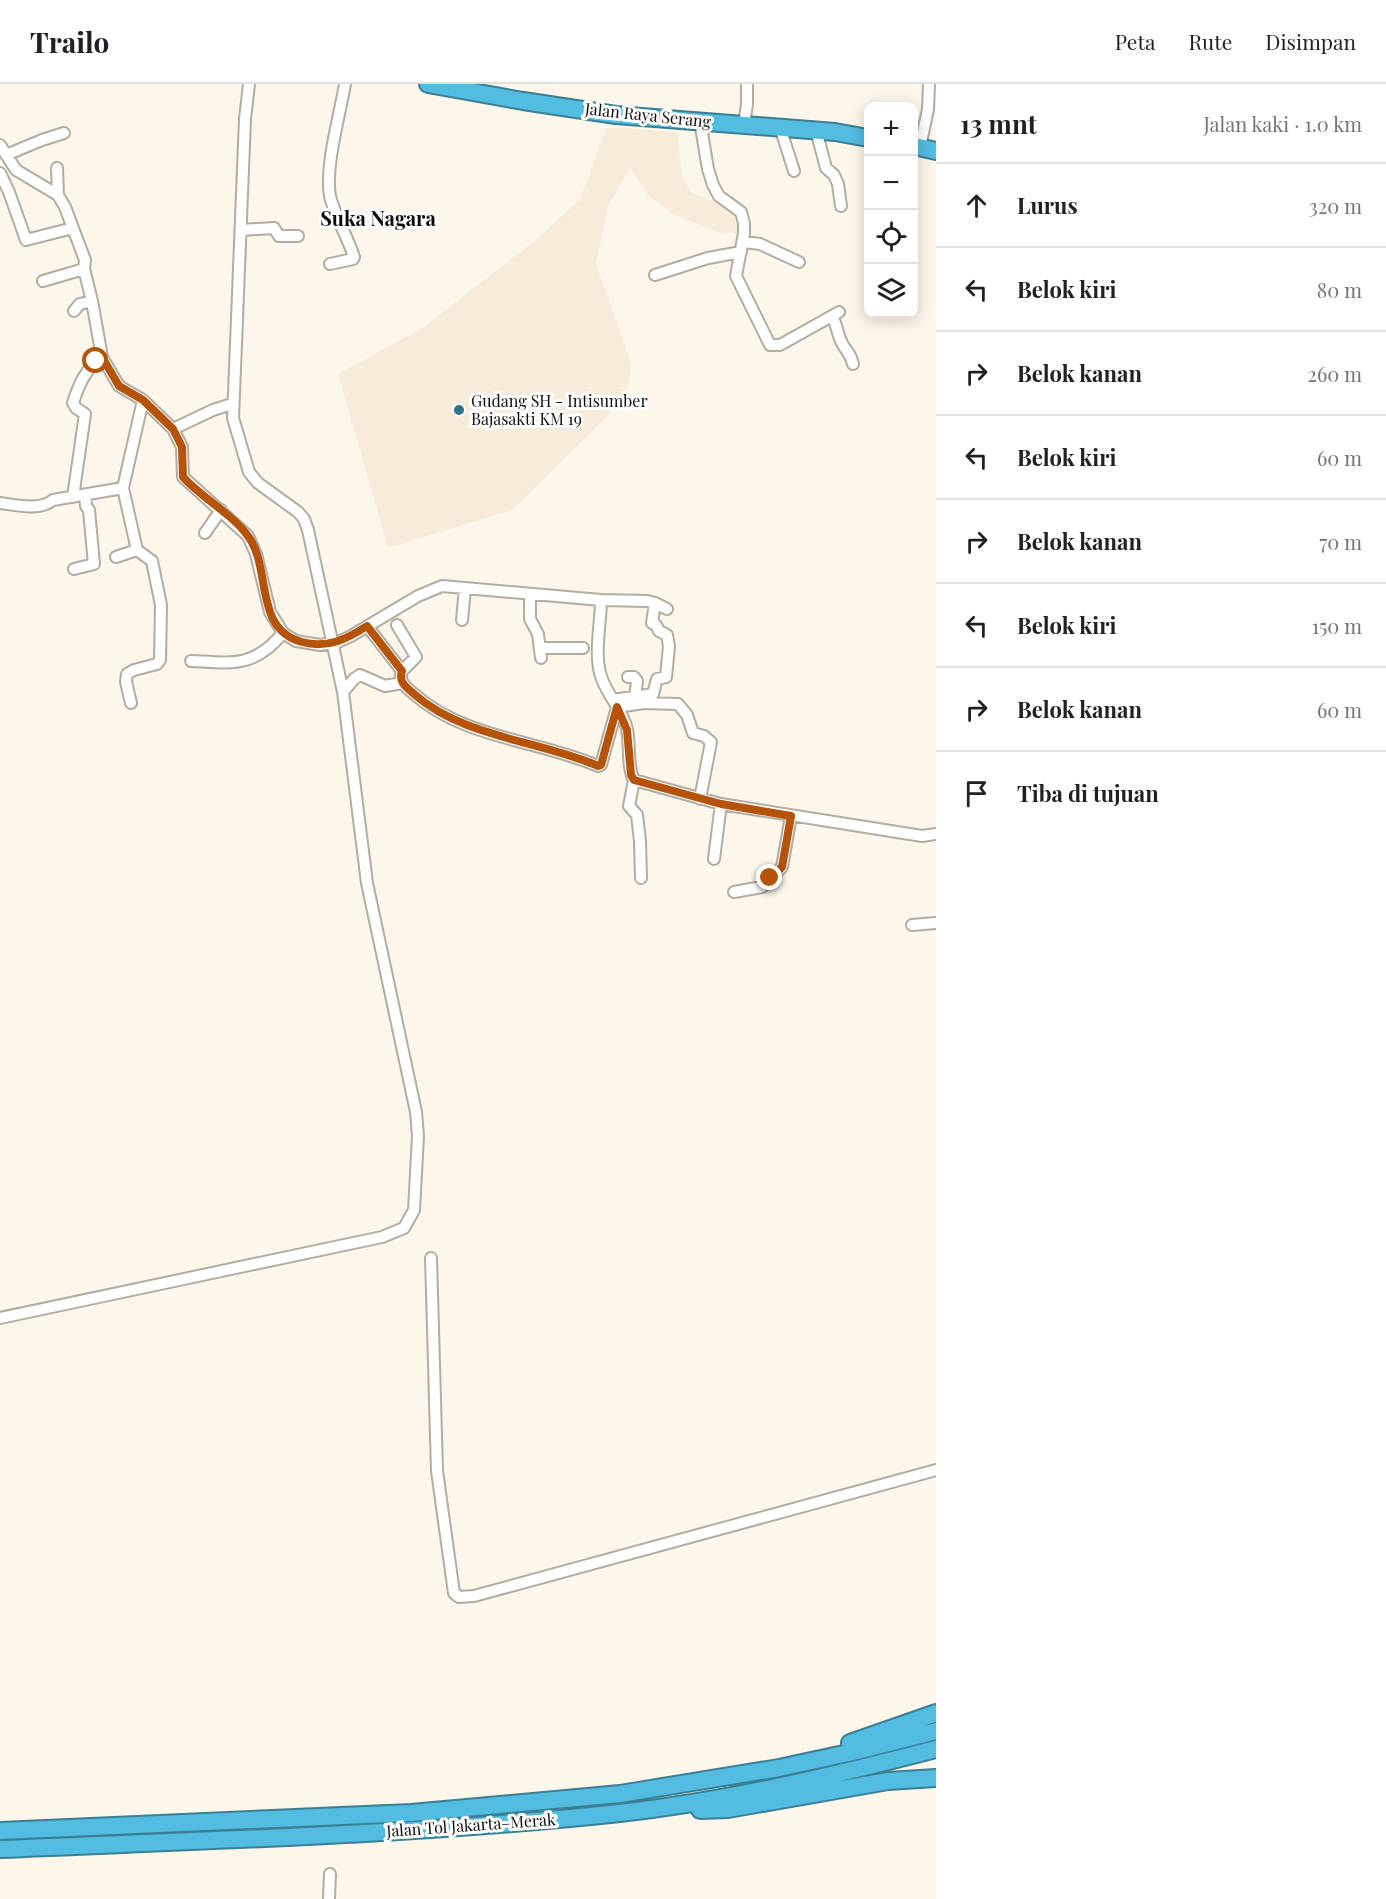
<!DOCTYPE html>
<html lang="id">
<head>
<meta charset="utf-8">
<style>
  :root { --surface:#fff; --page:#f6f6f6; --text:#202124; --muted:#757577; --line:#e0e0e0 }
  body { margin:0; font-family:"Playfair Display",serif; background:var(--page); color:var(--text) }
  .controls { position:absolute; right:18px; top:18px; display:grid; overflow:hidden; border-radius:12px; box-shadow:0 3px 15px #0003 }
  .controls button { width:54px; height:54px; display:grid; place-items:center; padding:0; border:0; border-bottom:2px solid var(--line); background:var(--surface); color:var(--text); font:30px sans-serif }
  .stop { position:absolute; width:18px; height:18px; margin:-14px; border:4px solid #b45309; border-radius:50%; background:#fff }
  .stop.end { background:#b45309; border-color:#fff; box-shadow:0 2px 6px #0008 }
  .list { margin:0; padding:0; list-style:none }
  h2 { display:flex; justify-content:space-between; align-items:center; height:78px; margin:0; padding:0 24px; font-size:26px }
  h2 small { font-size:20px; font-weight:400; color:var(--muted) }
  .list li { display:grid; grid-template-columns:39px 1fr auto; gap:18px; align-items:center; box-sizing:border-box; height:84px; padding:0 24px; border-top:2px solid var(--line) }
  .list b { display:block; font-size:22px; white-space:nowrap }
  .list em { font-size:20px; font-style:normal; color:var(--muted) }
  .icon { flex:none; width:33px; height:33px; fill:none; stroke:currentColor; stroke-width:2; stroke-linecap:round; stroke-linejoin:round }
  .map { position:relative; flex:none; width:936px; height:1815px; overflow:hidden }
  header { display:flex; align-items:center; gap:36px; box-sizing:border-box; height:84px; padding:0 30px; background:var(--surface); border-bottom:2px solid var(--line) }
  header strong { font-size:28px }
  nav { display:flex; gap:33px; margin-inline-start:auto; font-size:21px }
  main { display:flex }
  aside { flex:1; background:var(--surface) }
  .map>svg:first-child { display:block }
  .built { fill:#f7ecd9 }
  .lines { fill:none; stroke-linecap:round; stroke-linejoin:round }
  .minor-casing { stroke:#b3aca1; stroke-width:14 }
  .highway-casing { stroke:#3b7f95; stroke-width:20 }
  .minor { stroke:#fff; stroke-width:10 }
  .highway { stroke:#52bce1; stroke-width:16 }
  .route { stroke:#b45309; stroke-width:8 }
  .poi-dot { fill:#327086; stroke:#fff; stroke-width:2 }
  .labels { text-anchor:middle; stroke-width:6; stroke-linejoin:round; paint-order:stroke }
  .street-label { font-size:16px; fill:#100d09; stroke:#fff }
  .poi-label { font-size:16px; fill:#100d09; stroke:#fff; text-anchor:start }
  .quarter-label { font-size:20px; font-weight:bold; fill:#100d09; stroke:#fff }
</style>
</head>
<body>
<header>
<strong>Trailo</strong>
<nav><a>Peta</a><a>Rute</a><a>Disimpan</a></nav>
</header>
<main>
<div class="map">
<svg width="936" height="1815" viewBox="0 0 936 1815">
  <rect width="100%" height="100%" fill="#fdf6ea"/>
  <!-- built -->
  <path class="built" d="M607 43 677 48 682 92 691 108 716 119 736 131 737 149 716 148 671 129 649 112 630 84 608 122 596 180 631 279 628 304 606 333 512 426 388 464 338 290 421 245 536 156 580 115Z"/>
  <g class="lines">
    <defs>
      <path id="minor" d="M700 37 708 85 713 101 719 112 741 128 744 139V149L736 192 770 261H780L839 228
        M744 41 747 20V0
        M780 43 794 87
        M816 46 826 84 834 91 838 100 841 122
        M0 61 16 86 58 111 65 123 85 176 84 185 92 217 102 273 119 302 143 316 173 345 182 363 183 393 248 452 256 470 270 528 283 549 296 557 320 561 338 558 351 552 418 512 442 502 601 516C601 539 593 573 602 595 608 612 623 627 627 645 630 659 627 684 634 696L721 720 922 752 936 750
        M920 63 928 25 929 0
        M6 71 42 56 64 49
        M57 84 58 111
        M0 89 9 108 26 156 73 144
        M241 146 274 144 279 152H298
        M743 158 760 160 799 178
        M330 180 353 175 354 173C348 154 337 136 331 116 323 88 340 31 345 0
        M655 191 708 174 741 168
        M43 197 84 185
        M74 227 80 220 92 217
        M832 233C837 240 837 249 841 257 845 267 850 267 853 280
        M173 345 213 326 232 320
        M123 404 137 466 152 477 161 521 160 576 157 580 134 586 127 590 126 598 131 619
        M73 413 85 330 76 324 73 319C79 300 86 284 102 273
        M0 419C16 421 40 427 53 416L123 404 143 316
        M205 449 221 426
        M116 473 137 466
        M74 485 94 480 89 426 86 422 85 411
        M530 510V535L538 550 541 574
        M601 516 647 517 655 519 667 525
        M462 536 465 504
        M397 541 416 573 402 587
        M367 542 402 587C398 598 406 603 414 610 465 655 538 656 598 682L601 681 617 623 644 619 678 620 687 631 693 649 704 652 711 658 700 715
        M541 564H583
        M191 577C232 579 254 584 283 549
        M628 593H634L637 597 635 613
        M343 608 354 595 360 591 385 602 402 599
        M613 616 653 610 657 595 666 593 669 562 667 551 659 547 656 541 652 539 655 519
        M634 696 629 722 637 731 640 757 641 794
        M714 775 721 720
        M734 808 762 803 782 783 791 732
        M912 841 936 839
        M431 1174 437 1387 454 1509 459 1513 474 1512 936 1386
        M0 1234 382 1153 404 1144 414 1126 418 1052 416 1028 367 799 343 608 308 446 304 435 298 428 258 399 249 388 233 334 245 35 249 0
        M329 1815 330 1790"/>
      <path id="highway" d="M428 0 523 17 616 31 835 48 868 54
        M914 62 936 67
        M850 1659 936 1629
        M700 1726 728 1725 888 1697 936 1694
        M0 1747 411 1729 620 1710 779 1684 853 1668 936 1647
        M0 1765C207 1756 414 1751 620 1729 727 1717 832 1692 936 1665"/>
    </defs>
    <!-- minor casing -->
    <use href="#minor" class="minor-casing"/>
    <!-- highway casing -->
    <use href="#highway" class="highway-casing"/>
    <!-- minor -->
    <use href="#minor" class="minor"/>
    <!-- highway -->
    <use href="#highway" class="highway"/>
  </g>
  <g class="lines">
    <!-- route -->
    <path class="route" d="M96 277 102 273 119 302 143 316 173 345 182 363 183 393C203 415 231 429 248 452 272 484 253 545 302 558 327 565 347 555 367 542L402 587C398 598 406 603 414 610 464 654 538 656 598 682L601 681 617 623 627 646 631 691 634 696 721 720 791 732 782 783 770 794"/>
  </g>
  <!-- markers -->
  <circle class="poi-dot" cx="459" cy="326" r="6"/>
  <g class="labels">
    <!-- street labels -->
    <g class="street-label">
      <text transform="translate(648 31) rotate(6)" y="6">Jalan Raya Serang</text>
      <text transform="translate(471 1741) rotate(-4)" y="6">Jalan Tol Jakarta–Merak</text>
    </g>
    <!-- poi labels -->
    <g class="poi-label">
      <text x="471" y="323">Gudang SH - Intisumber<tspan x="471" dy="18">Bajasakti KM 19</tspan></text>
    </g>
    <!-- quarter labels -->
    <g class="quarter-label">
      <text x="378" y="142">Suka Nagara</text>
    </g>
  </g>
</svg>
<div class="controls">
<button>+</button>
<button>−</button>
<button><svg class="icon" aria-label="locate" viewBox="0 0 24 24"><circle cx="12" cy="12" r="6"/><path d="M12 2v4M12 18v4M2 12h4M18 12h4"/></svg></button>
<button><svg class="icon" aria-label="layers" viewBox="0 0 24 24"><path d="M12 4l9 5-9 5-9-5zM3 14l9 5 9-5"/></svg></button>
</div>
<div class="stop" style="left:96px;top:277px"></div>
<div class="stop end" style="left:770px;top:794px"></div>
</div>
<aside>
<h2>13 mnt<small>Jalan kaki · 1.0 km</small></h2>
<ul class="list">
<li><svg class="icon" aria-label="ahead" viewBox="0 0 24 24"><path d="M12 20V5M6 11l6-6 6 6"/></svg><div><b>Lurus</b></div><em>320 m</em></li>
<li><svg class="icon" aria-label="left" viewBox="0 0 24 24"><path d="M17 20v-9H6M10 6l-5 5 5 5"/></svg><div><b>Belok kiri</b></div><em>80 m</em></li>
<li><svg class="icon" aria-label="right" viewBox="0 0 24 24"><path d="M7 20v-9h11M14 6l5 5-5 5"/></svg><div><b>Belok kanan</b></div><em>260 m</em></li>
<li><svg class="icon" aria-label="left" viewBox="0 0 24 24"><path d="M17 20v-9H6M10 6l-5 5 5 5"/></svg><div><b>Belok kiri</b></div><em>60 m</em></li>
<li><svg class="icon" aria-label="right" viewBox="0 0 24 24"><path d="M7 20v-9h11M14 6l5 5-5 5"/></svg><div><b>Belok kanan</b></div><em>70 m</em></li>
<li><svg class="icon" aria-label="left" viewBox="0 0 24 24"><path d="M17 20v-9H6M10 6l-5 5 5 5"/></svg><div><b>Belok kiri</b></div><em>150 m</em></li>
<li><svg class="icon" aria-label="right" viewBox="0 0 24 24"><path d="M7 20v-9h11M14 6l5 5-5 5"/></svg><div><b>Belok kanan</b></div><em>60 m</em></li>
<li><svg class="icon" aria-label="arrive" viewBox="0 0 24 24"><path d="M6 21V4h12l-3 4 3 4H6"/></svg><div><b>Tiba di tujuan</b></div></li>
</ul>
</aside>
</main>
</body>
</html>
